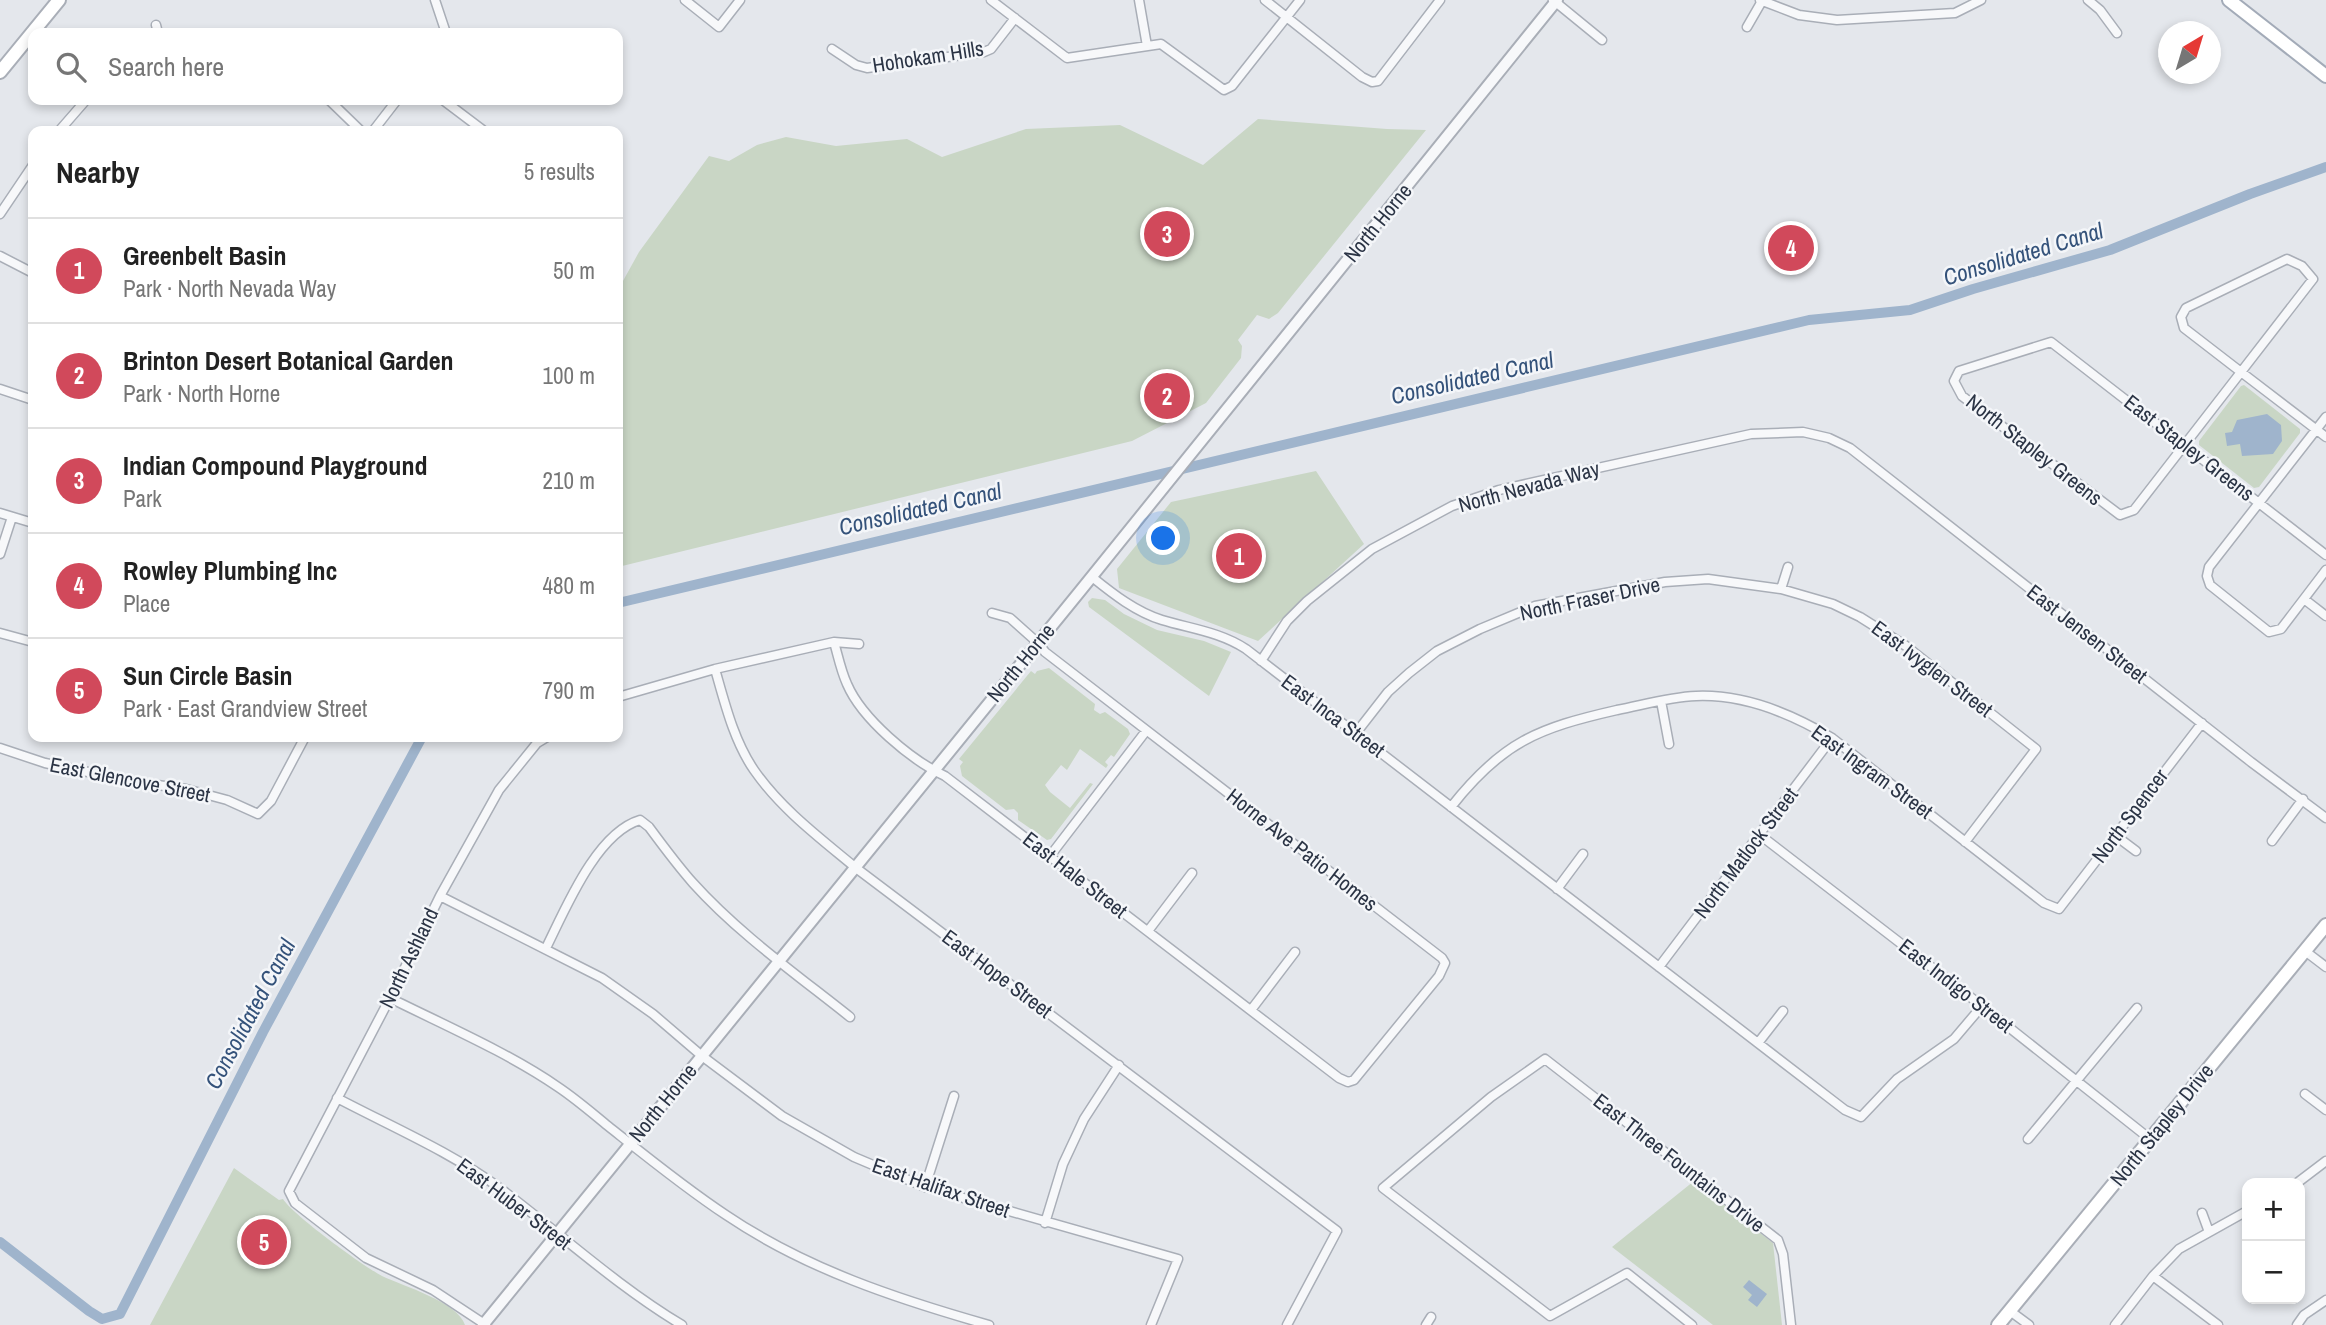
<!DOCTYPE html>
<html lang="en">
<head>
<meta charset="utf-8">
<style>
  :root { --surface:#fff; --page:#f6f6f6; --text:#222; --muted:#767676; --line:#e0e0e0; --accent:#d1495b }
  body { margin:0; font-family:"Archivo Narrow",sans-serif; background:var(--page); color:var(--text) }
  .controls { position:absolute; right:21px; bottom:21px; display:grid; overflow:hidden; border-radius:14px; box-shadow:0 4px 10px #0003 }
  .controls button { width:63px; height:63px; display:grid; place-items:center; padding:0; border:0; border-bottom:2px solid var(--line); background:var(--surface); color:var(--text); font:35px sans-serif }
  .compass { position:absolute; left:2158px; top:21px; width:63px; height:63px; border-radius:50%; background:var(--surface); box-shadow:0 4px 10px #0003; rotate:38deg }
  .you { position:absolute; left:1164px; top:539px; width:24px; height:24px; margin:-18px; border:5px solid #fff; border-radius:50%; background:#1a73e8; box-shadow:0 0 0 10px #1a73e833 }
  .badge { display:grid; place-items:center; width:46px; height:46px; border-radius:50%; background:var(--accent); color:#fff; font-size:23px; font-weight:700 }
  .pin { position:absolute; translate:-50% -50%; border:4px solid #fff; box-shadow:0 2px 7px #0006 }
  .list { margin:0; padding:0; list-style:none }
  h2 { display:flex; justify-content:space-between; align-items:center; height:91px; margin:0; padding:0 28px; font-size:30px }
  h2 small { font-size:23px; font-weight:400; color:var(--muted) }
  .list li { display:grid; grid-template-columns:46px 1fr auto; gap:21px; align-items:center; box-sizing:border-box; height:105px; padding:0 28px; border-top:2px solid var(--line) }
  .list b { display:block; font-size:26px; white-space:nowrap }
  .list p { margin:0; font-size:23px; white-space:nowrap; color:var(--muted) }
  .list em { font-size:23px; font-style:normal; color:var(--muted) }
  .icon { flex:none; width:38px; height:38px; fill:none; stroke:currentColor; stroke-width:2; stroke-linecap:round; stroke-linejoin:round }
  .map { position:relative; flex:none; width:2326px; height:1325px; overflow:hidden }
  .search { position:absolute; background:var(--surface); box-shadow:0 4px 10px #0003; left:28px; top:28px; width:595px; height:77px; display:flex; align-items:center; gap:18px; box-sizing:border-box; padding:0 24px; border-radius:14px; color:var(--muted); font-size:26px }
  .panel { position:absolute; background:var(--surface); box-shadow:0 4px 10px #0003; left:28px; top:126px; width:595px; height:616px; border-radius:14px }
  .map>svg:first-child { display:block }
  .green { fill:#c9d6c5 }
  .water { fill:#9fb4cc }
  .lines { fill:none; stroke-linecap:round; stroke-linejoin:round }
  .canal { stroke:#9fb4cc; stroke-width:10 }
  .minor-casing { stroke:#a9aeb7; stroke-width:11 }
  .tertiary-casing { stroke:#a9aeb7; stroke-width:14 }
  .secondary-casing { stroke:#a9aeb7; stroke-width:16 }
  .primary-casing { stroke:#a3abb8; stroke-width:16 }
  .minor { stroke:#f7f8fa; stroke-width:8 }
  .tertiary { stroke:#f7f8fa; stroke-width:10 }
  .secondary { stroke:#fff; stroke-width:12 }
  .primary { stroke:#fff; stroke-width:12 }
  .labels { text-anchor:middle; stroke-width:5; stroke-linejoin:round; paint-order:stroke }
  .street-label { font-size:21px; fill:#2b3445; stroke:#f4f6f9 }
  .water-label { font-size:23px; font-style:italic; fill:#34527a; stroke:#f4f6f9 }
</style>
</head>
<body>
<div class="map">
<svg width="2326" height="1325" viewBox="0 0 2326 1325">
  <rect width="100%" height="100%" fill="#e4e7ec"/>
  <!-- green -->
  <path class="green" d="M1258 119 1387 129 1426 130 1278 313 1269 319 1257 315 1238 340 1242 346 1241 358 1206 403 1132 441 618 567V290L639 252 709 156 729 161 757 145 786 137 836 146 907 139 942 157 1026 129 1120 125 1203 165Z
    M2244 385 2300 429V433L2259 487 2254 488 2199 445V441L2241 386Z
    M1316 471 1364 544 1258 641 1119 588 1117 569 1171 502Z
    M1092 598 1105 600 1124 614 1157 630 1204 641 1231 652 1209 696 1089 607 1088 602Z
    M1049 668 1095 704 1094 710 1100 714 1105 712 1128 729 1130 734 1114 757 1111 755 1105 762 1108 765 1106 768 1080 749 1067 770 1061 765 1045 785 1050 792 1070 808 1090 783 1093 784 1051 839 1047 840 1018 820V813L1014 809 1006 810 962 776 960 766 963 762 959 759 1031 671 1035 674 1037 671Z
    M234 1168 279 1200 283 1199C293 1215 363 1266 382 1276 403 1286 458 1302 465 1325H150Z
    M1694 1181 1773 1243 1782 1325H1713L1612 1247Z"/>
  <!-- water -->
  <path class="water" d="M2267 414 2281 425 2282 441 2273 454 2242 456 2240 444 2227 446 2225 433 2232 432 2237 420Z
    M1749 1280 1767 1294 1757 1307 1748 1300 1752 1295 1743 1287Z"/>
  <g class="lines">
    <!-- canal -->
    <path class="canal" d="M618 603 1809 320 1910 310 1973 289 2110 250 2250 194 2326 167
      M0 1242 89 1311 102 1319 120 1314
      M120 1314 263 1032 422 737"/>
    <defs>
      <path id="minor" d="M435 0 446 33
        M685 0 719 27 740 0
        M991 0 1067 58 1161 44 1224 90 1232 86 1300 0
        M1139 0 1147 46
        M1265 0 1362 77 1372 82 1378 81 1440 0
        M1553 0 1602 40
        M1760 0 1799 15 1837 20 1955 13 1981 0
        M2088 0 2100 10 2117 33
        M156 25 158 33
        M1747 27 1762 1
        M832 49 856 65 867 68 984 52 991 49 1015 18
        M329 100 361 131
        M443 100 484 131
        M59 131 86 100
        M373 131 397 100
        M0 214 33 165
        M0 256 33 273
        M2287 259 2302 266 2313 279 2241 372 2184 328 2181 317 2186 308Z
        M0 389 33 400
        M2326 417 2209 567 2207 576 2210 585 2269 632 2281 629 2326 570
        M2326 437 2241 372 2134 510 2120 515 1962 396 1954 381 1959 371 2051 342 2326 555
        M0 513 33 523
        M0 554 12 517
        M1092 577C1113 594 1136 612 1162 620 1192 629 1220 632 1246 649L1845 1110 1861 1117 1897 1079 1954 1039 1982 1006
        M1781 589 1788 567
        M2304 599 2326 616
        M0 633 33 642
        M834 642C838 656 841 671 847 684 862 719 911 760 945 776L1339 1078 1348 1082 1354 1080 1439 976 1445 963 1442 958 1045 652 1038 643 1010 618 992 613
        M1261 661 1287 621 1307 601 1372 549 1452 506 1499 490 1751 434 1803 432 1829 438 1850 448 2251 762 2326 818
        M715 669C725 704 734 741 754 770 781 809 820 838 856 868L1337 1231 1287 1325
        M618 697 715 669 834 642 859 644
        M1661 701 1669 744
        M1356 733 1388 692 1409 673 1437 651 1480 629 1535 606 1665 582 1708 579 1781 589 1833 604 1860 617 1906 646 2036 749 1965 842
        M0 748 45 763 136 782 186 789 227 800 258 814 271 801 305 737
        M1451 807C1502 742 1538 728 1617 710 1643 705 1669 697 1696 696 1744 694 1792 714 1832 738L2044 903 2059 909 2202 723
        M1760 835 1982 1006 2150 1139
        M2116 836 2136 851
        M2272 841 2303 799
        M1050 856 1146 731
        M1557 889 1583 854
        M440 896 602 978 653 1014 702 1056 782 1116 854 1157 925 1187 1178 1259 1151 1325
        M1148 931 1192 873
        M546 948C565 910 596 833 640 820L649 827C663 846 677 865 693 883 738 933 796 974 850 1017
        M2305 951 2326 967
        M1659 967 1832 738
        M390 998C444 1025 509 1053 558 1087 576 1099 592 1113 608 1126 647 1157 685 1188 726 1215 806 1269 897 1299 989 1325
        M1251 1010 1295 952
        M1758 1043 1783 1011
        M2305 1094 2326 1110
        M337 1098C392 1127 451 1152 501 1189 562 1235 617 1286 682 1325
        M2028 1139 2137 1008
        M2297 1183 2326 1161
        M925 1187 954 1096
        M2202 1213 2209 1232
        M1045 1223 1063 1164 1084 1119 1119 1065
        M2153 1276 2218 1325
        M2010 1311 2029 1325
        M486 1325 433 1290 366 1258 295 1203 289 1191 390 998 440 896 499 790 537 743 547 737
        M1426 1325 1431 1317
        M1692 1325 1627 1273 1550 1316 1383 1188 1491 1097 1545 1059 1778 1240 1783 1254 1791 1325
        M2115 1325 2153 1276 2179 1249 2247 1211
        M2297 1325 2304 1315 2326 1300"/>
      <path id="tertiary" d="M483 1325 1081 590 1557 0"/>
      <path id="secondary" d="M0 72 59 0
        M1998 1325 2326 925"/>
      <path id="primary" d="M2229 0 2326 76"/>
    </defs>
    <!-- minor casing -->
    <use href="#minor" class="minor-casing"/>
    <!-- tertiary casing -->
    <use href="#tertiary" class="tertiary-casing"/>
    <!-- secondary casing -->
    <use href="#secondary" class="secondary-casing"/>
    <!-- primary casing -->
    <use href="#primary" class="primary-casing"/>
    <!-- minor -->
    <use href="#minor" class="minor"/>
    <!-- tertiary -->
    <use href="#tertiary" class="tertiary"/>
    <!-- secondary -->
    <use href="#secondary" class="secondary"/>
    <!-- primary -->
    <use href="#primary" class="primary"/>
  </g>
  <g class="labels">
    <!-- street labels -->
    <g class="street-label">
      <text transform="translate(928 57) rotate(-9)" y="7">Hohokam Hills</text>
      <text transform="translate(1378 223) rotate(-51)" y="7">North Horne</text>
      <text transform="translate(2189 448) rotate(38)" y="7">East Stapley Greens</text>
      <text transform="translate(2034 450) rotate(38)" y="7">North Stapley Greens</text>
      <text transform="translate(1529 487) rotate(-15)" y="7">North Nevada Way</text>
      <text transform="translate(1590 599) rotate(-12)" y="7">North Fraser Drive</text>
      <text transform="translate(2087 634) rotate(38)" y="7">East Jensen Street</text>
      <text transform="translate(1021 663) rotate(-51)" y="7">North Horne</text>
      <text transform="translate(1932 669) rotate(37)" y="7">East Ivyglen Street</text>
      <text transform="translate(1333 716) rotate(37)" y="7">East Inca Street</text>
      <text transform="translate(1872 772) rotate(36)" y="7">East Ingram Street</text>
      <text transform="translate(130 780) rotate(11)" y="7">East Glencove Street</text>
      <text transform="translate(2130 816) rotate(-53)" y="7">North Spencer</text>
      <text transform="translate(1302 850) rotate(38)" y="7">Horne Ave Patio Homes</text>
      <text transform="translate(1746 853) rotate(-53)" y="7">North Matlock Street</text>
      <text transform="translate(1075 875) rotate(38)" y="7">East Hale Street</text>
      <text transform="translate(409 958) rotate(-64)" y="7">North Ashland</text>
      <text transform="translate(997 974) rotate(37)" y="7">East Hope Street</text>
      <text transform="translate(1956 986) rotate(38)" y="7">East Indigo Street</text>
      <text transform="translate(663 1103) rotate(-51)" y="7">North Horne</text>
      <text transform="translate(2162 1125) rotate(-51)" y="7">North Stapley Drive</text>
      <text transform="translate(1679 1163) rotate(38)" y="7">East Three Fountains Drive</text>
      <text transform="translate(941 1188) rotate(19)" y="7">East Halifax Street</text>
      <text transform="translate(514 1204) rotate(37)" y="7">East Huber Street</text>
    </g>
    <!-- water labels -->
    <g class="water-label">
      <text transform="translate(2023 254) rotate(-17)" y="8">Consolidated Canal</text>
      <text transform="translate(1472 378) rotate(-13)" y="8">Consolidated Canal</text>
      <text transform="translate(920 509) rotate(-13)" y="8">Consolidated Canal</text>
      <text transform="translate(250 1014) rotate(-62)" y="8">Consolidated Canal</text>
    </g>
  </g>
</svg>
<div class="controls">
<button>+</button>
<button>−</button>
</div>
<svg class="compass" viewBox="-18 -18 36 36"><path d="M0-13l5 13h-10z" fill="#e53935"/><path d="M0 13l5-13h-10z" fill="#767676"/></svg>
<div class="you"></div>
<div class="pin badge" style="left:1239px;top:556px">1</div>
<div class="pin badge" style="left:1167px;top:396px">2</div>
<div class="pin badge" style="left:1167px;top:234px">3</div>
<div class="pin badge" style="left:1791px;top:248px">4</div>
<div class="pin badge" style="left:264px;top:1242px">5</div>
<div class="search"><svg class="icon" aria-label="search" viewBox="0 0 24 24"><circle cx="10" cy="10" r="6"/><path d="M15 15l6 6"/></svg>Search here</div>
<section class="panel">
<h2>Nearby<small>5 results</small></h2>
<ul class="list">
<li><span class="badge">1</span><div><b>Greenbelt Basin</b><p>Park · North Nevada Way</p></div><em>50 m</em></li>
<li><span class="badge">2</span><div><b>Brinton Desert Botanical Garden</b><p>Park · North Horne</p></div><em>100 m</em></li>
<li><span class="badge">3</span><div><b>Indian Compound Playground</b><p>Park</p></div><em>210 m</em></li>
<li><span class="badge">4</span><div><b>Rowley Plumbing Inc</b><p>Place</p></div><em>480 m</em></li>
<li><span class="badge">5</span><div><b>Sun Circle Basin</b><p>Park · East Grandview Street</p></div><em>790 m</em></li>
</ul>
</section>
</div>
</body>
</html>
